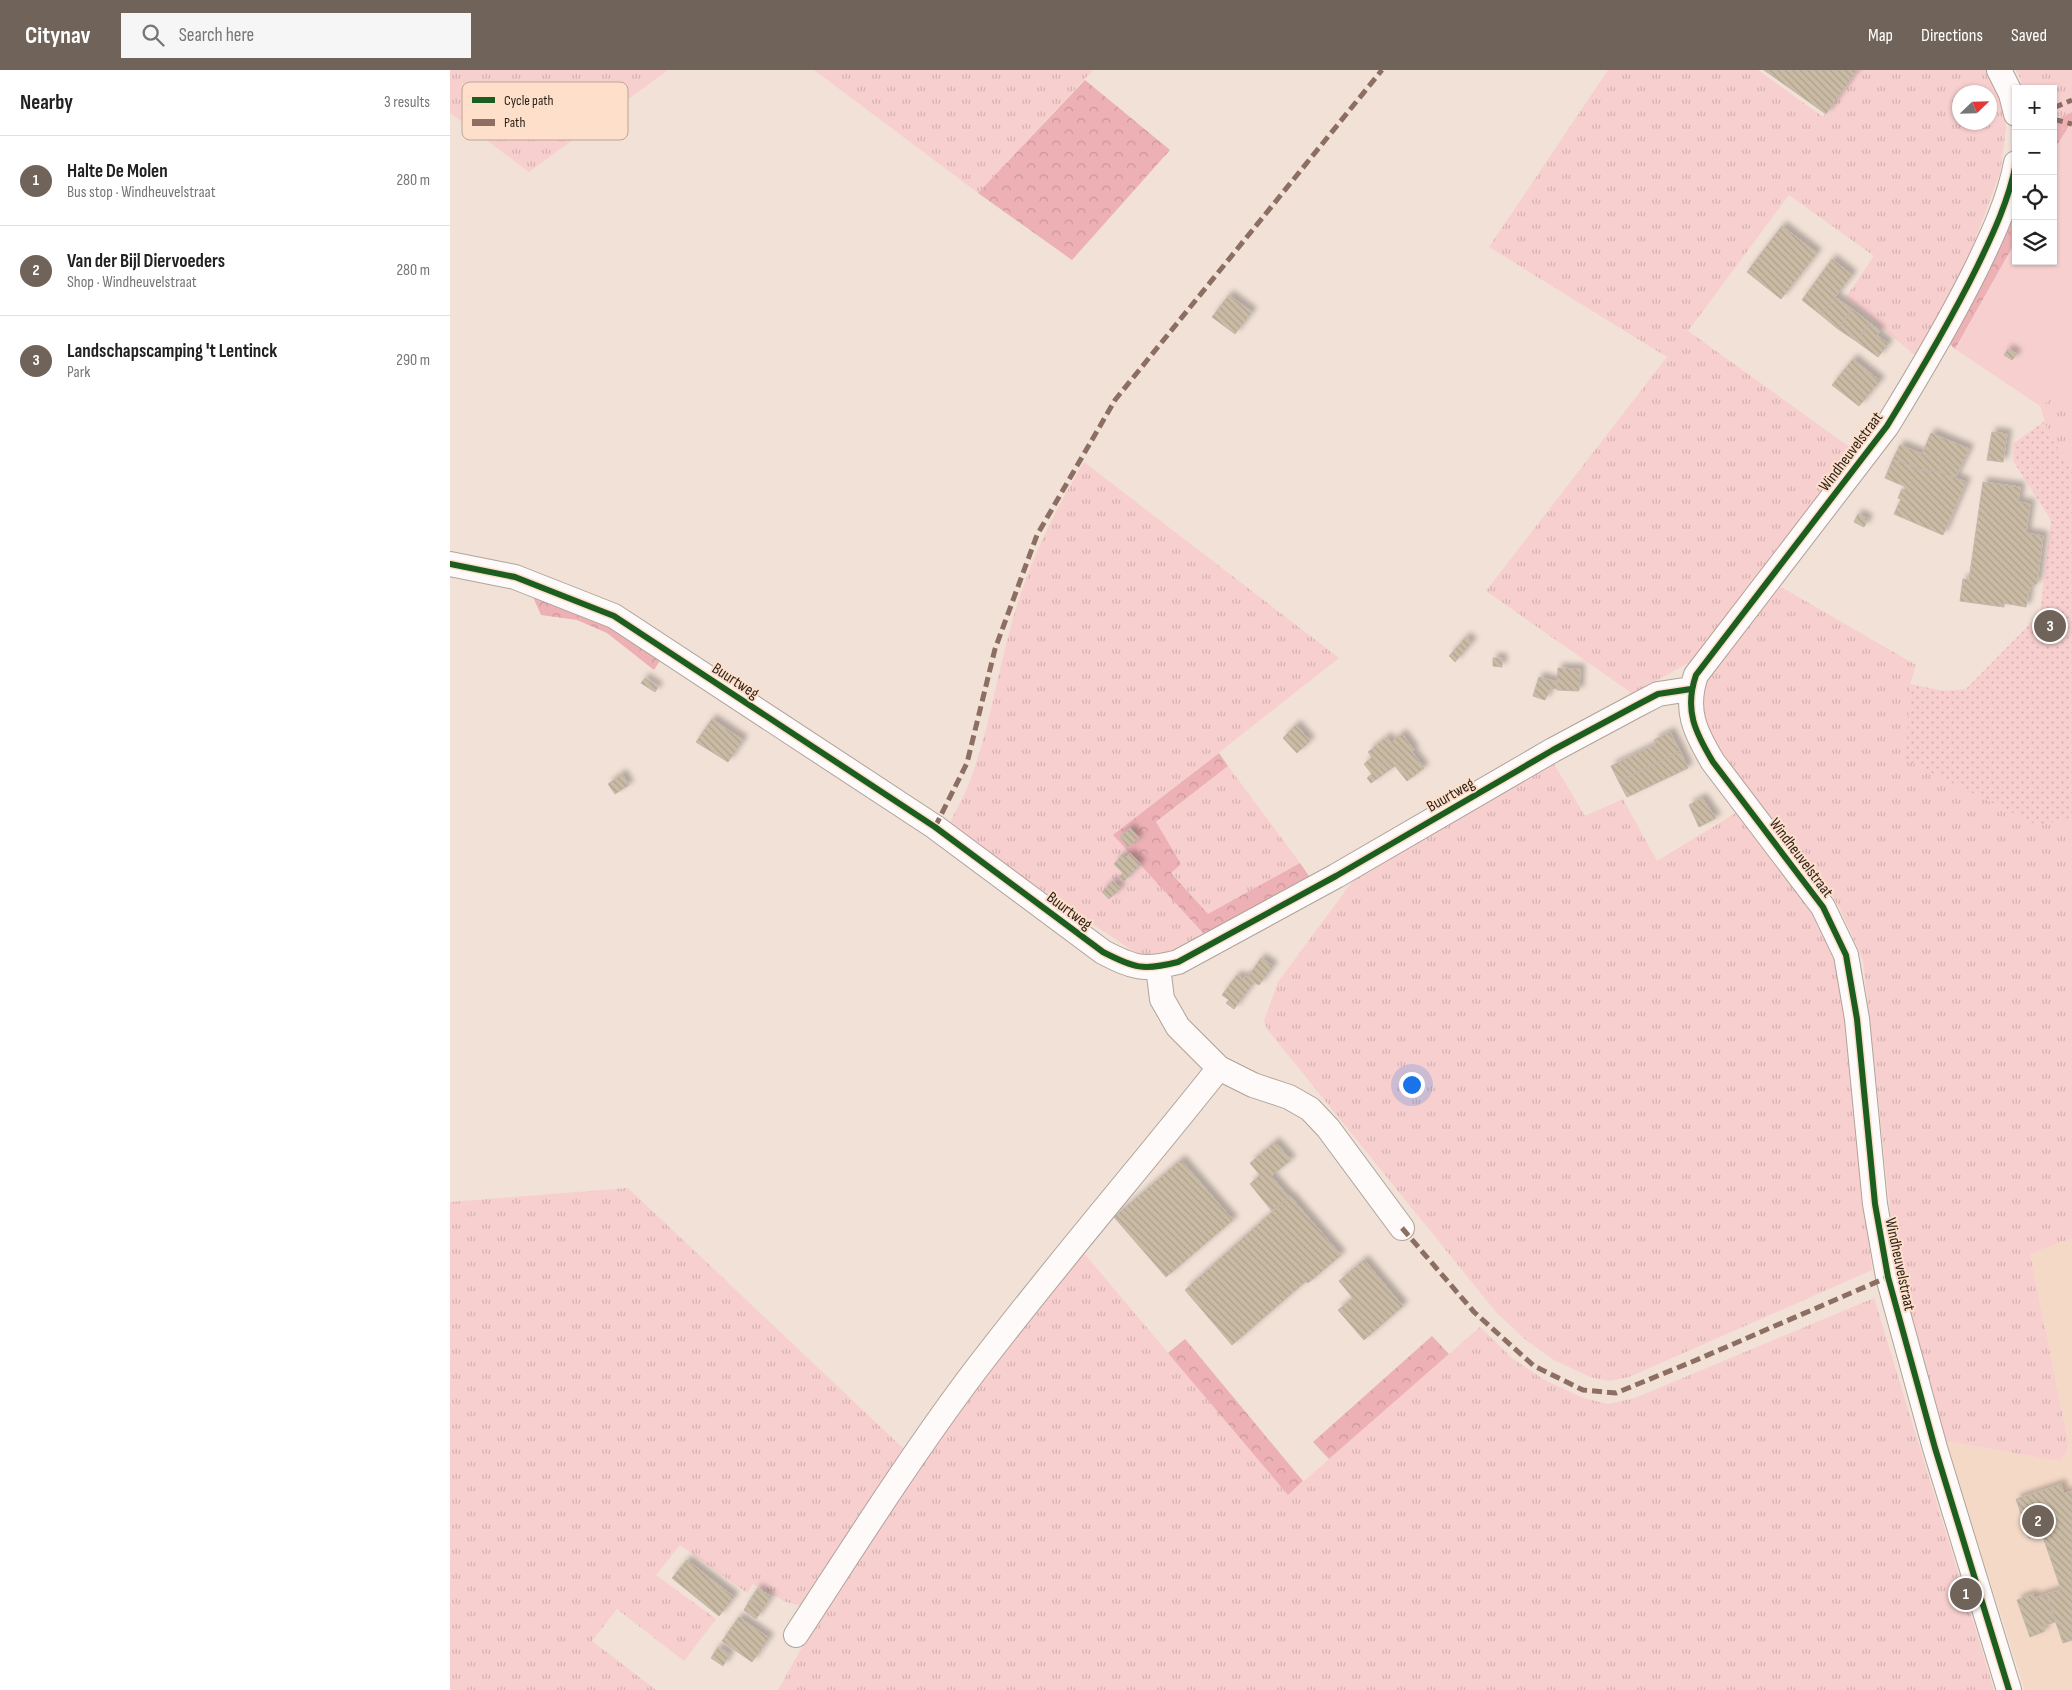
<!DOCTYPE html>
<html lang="en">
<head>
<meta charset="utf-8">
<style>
  :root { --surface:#fff; --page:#f6f6f6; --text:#222; --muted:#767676; --line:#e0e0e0; --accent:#70635a }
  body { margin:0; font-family:"Sofia Sans Condensed",sans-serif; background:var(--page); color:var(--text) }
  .controls { position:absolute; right:15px; top:15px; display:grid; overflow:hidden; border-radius:0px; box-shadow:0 1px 4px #0004 }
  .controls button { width:45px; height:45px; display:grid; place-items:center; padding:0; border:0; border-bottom:1px solid var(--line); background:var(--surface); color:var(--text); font:25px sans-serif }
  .compass { position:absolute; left:1502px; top:15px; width:45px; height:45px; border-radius:50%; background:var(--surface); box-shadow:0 1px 4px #0004; rotate:67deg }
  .you { position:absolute; left:961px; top:1014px; width:18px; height:18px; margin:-12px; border:4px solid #fff; border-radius:50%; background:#1a73e8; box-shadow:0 0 0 8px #1a73e833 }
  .badge { display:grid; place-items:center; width:32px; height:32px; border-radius:50%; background:var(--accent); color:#fff; font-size:16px; font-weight:700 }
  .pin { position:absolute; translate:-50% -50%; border:2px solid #fff; box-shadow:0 1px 5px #0006 }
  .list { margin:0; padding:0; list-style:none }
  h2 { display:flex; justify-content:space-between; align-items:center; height:65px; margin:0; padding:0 20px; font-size:21px }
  h2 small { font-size:16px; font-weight:400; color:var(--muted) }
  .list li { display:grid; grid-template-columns:32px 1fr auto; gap:15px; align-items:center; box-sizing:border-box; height:90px; padding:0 20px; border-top:1px solid var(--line) }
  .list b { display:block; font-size:19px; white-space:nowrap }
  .list p { margin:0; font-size:16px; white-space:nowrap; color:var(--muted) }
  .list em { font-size:16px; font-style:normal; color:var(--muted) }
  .icon { flex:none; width:28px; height:28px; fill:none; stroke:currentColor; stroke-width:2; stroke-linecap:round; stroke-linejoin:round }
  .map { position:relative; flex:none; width:1622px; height:1620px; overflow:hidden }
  header { display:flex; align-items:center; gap:30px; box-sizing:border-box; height:70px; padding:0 25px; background:var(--accent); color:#fff }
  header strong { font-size:24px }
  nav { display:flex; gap:28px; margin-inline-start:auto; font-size:18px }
  .search { width:350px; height:45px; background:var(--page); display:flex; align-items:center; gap:12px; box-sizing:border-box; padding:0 18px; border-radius:0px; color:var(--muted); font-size:19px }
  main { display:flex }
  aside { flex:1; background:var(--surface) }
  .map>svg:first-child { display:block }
  .built { fill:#f4d9c6 }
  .grass { fill:url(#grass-tufts); fill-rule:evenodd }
  .forest { fill:url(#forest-crowns) }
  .park { fill:url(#park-dots) }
  .garden { fill:#f8cfcf }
  .building { fill:url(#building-back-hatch); stroke:#c2b7ad; filter:url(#shadow) }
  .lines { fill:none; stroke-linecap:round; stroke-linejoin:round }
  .minor-casing { stroke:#afa39a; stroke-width:26 }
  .minor { stroke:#fdfaf9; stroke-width:24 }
  .quiet { stroke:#8d6e63; stroke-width:5; stroke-dasharray:10 5; stroke-linecap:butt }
  .cycleway-casing { stroke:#fddfca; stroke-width:9 }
  .cycleway { stroke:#1b5e20; stroke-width:6 }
  .labels { text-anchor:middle; stroke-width:4; stroke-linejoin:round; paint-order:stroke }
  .street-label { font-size:16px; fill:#2a1f17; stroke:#fddfca }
  .key { fill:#fddfca; stroke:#bea594; stroke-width:1 }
  .key-label { font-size:14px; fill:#2a1f17 }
</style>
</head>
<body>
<header>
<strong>Citynav</strong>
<div class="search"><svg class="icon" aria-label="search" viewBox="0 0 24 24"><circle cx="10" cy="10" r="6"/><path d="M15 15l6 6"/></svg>Search here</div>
<nav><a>Map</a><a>Directions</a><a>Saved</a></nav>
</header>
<main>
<aside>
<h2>Nearby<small>3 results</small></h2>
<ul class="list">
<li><span class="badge">1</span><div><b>Halte De Molen</b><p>Bus stop · Windheuvelstraat</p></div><em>280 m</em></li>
<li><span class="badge">2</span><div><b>Van der Bijl Diervoeders</b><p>Shop · Windheuvelstraat</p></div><em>280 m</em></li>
<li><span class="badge">3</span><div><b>Landschapscamping 't Lentinck</b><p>Park</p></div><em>290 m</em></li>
</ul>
</aside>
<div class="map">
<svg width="1622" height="1620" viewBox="0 0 1622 1620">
  <defs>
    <pattern id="grass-tufts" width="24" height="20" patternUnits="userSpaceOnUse" patternTransform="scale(1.25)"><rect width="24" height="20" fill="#f8cfcf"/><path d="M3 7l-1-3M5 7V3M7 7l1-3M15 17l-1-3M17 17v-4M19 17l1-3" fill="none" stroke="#d5b1b1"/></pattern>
    <pattern id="forest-crowns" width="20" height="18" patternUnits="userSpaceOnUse" patternTransform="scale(1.25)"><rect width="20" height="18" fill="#ecb0b5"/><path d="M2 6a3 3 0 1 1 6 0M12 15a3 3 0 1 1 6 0" fill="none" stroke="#cb979b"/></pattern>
    <pattern id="park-dots" width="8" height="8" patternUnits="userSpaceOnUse" patternTransform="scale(1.25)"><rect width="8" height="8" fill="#f8cfcf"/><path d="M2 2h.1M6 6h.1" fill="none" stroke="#d5b1b1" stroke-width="1.8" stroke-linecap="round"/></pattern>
    <pattern id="building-back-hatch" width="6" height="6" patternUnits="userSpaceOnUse" patternTransform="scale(1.25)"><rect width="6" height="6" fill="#cabba5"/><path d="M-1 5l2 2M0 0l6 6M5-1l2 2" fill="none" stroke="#aea08d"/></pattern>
    <filter id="shadow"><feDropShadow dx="4.5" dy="-4.5" stdDeviation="2.5" flood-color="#0004"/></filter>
  </defs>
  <rect width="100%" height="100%" fill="#f1e1d6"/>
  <!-- built -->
  <path class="built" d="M1622 1168V1620H1575L1495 1371 1609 1391 1616 1384 1618 1372 1580 1184Z"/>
  <!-- grass -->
  <path class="grass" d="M0 0H218L79 102 0 43Z
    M364 0H643L528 123Z
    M1158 0H1308L1373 47 1404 0H1538L1552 30 1556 58 1550 103 1516 194 1468 288 1396 227 1424 186 1339 125 1238 261 1405 381 1252 585 1183 624 1036 521 1217 287 1039 177ZM1510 22H1540V52H1510Z
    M1566 0H1622V42L1603 51V19H1572L1570 8Z
    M1622 316V397L1599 365 1590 336Z
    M634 392 889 588 664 765 754 864 710 887 698 888 686 883 498 757C504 744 512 730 518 716 542 655 549 588 570 526 586 478 608 435 634 392Z
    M1326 514 1466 595 1460 614 1589 756 1622 747V1168L1580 1184 1618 1372 1616 1384 1609 1391 1495 1371 1446 1195 1413 890 1390 839 1376 816 1273 688 1252 648 1251 618 1260 603Z
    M1101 689 1135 746 1173 729 1207 791 1289 741 1360 831 1389 886 1422 1200 1179 1307 1159 1311 1140 1307 1104 1290 1077 1271 1046 1242 817 959 814 951 828 912 916 793Z
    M778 696 850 793 758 845 721 802 706 753Z
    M178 1118 455 1380 356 1537 336 1532 303 1514 297 1523 230 1475 206 1505 266 1549 234 1591 167 1539 142 1571 206 1620H0V1132Z
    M628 1176 838 1425 1030 1257 1063 1289 1093 1309 1133 1328 1158 1334 1185 1328 1424 1228 1544 1620H328L370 1545 465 1389Z"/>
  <!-- forest -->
  <path class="forest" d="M635 10 720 80 622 190 528 123Z
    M1622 42V51L1603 82V51Z
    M1566 124V171L1505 279 1497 271Z
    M79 518 149 550 211 589 204 600 157 563 127 550 91 545Z
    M769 683 778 696 706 752 731 794 721 803 758 844 850 793 859 806 754 864 663 765Z
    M982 1266 999 1284 879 1389 863 1372Z
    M735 1269 853 1411 838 1425 718 1283Z"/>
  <!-- park -->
  <path class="park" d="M1595 351 1599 365 1622 397V747L1589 756 1456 690 1460 614 1494 621 1516 619 1590 544 1601 450 1563 391 1564 373Z"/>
  <!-- garden -->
  <path class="garden" d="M1622 51V316L1590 336 1505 279 1566 171V191H1603V82Z"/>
  <!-- building -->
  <path class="building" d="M1314 0H1407L1376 44Z
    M1332 156 1367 183 1331 229 1297 202Z
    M1382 189 1402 205 1371 245 1352 230Z
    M779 225 802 242 785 264 762 247Z
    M1385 227 1402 239 1388 259 1371 245Z
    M1402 239 1420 253 1406 271 1388 259Z
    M1420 253 1430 261 1427 265 1438 274 1428 287 1406 271Z
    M1558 279 1567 284 1562 290 1554 285Z
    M1403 289 1430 311 1409 336 1382 315Z
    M1542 362 1557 364 1553 392 1537 390Z
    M1481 363 1519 379 1505 408 1481 399 1480 403 1443 389 1450 375 1472 384Z
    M1443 389 1480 403 1481 399 1516 412 1493 465 1444 444 1451 429 1448 428 1452 419 1455 420 1456 417 1435 408Z
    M1533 412 1570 417 1568 432 1580 434 1576 463 1593 466 1587 513 1579 519 1576 537 1554 533V537L1510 531 1513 509 1519 510Z
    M1408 444 1418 449 1414 457 1404 452Z
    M1016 567 1022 572 1005 592 999 586Z
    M1043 588H1052V597L1043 596Z
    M1108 598 1130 599 1129 621 1107 620Z
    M1089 607 1107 612V619L1101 618 1095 630 1083 626Z
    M195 608 208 617 205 622 191 613Z
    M262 649 293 670 278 692 246 672Z
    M846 655 860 671 847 683 833 668Z
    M1220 662 1230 681 1169 712 1161 696 1206 674 1204 670Z
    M952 664 964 680 962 682 974 698 957 711 945 696 942 698 937 691 930 697 918 682 937 667 941 673Z
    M1230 681 1238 698 1177 727 1169 712Z
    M922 687 930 697 937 691 942 698 921 713 917 708 922 704 914 694Z
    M172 704 179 715 165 724 158 714Z
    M1252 728 1266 748 1249 757 1239 735Z
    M680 758 689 768 678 777 670 767Z
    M680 783 691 794 673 812 669 807 673 803 664 794 673 784 676 787Z
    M663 811 671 818 659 829 652 822Z
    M811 888 823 896 809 915 804 912 784 939 776 933 779 930 772 925 787 905 793 909 796 905 798 907Z
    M825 1072 841 1090 821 1106 839 1127 822 1141 800 1114 810 1105 800 1093Z
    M731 1090 783 1150 716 1207 664 1147Z
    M840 1126 891 1185 858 1213 856 1211 782 1275 735 1220Z
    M914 1190 953 1236 914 1270 888 1240 903 1228 889 1211Z
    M1611 1414 1614 1424 1622 1421V1570L1613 1573 1596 1524 1611 1519 1592 1464 1579 1468 1566 1429Z
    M237 1490 284 1527 269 1546 222 1508Z
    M308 1518 321 1527 313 1539 300 1530Z
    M1583 1524 1584 1528 1596 1524 1605 1552 1593 1556 1595 1561 1580 1567 1567 1530Z
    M300 1530 313 1539 306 1549 294 1540Z
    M289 1547 319 1568 302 1592 272 1571Z
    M268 1577 280 1584 273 1596 261 1588Z"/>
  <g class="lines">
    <defs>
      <path id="minor" d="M1549 0 1561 24 1566 44
        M0 494 65 507 164 546 485 757 653 882C684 898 693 901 728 892L886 806 1103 680 1187 635 1208 624 1241 619
        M708 897 712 929 728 957 769 998 803 1015 839 1027 860 1039 878 1058 952 1158
        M346 1565C401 1481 455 1395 515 1314 596 1206 685 1104 769 998
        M1559 1620 1485 1378 1438 1207 1425 1134 1407 949 1396 885 1373 837 1263 692C1245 662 1234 640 1246 605L1437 356C1469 304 1500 252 1527 197 1543 164 1559 130 1566 93"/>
    </defs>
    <!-- minor casing -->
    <use href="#minor" class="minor-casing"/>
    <!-- minor -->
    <use href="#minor" class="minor"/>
    <!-- quiet -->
    <path class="quiet" d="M1603 38 1622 30
      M1603 49 1622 54
      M485 757 517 693 545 579 587 465 665 330 932 0
      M952 1158 1024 1242 1084 1296 1133 1320 1166 1323 1244 1291 1438 1207"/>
    <defs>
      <path id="cycleway" d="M0 494 65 507 164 546 485 757 653 882C684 898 693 901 728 892L886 806 1103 680 1187 635 1208 624 1241 619
        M1559 1620 1485 1378 1438 1207 1425 1134 1407 949 1396 885 1373 837 1263 692C1245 662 1234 640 1246 605L1437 356C1469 304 1500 252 1527 197 1543 164 1559 130 1566 93"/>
    </defs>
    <!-- cycleway casing -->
    <use href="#cycleway" class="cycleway-casing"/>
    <!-- cycleway -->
    <use href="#cycleway" class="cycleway"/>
  </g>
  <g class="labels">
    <!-- street labels -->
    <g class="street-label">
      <text transform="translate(1400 381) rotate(-53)" y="6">Windheuvelstraat</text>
      <text transform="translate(286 610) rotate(33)" y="6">Buurtweg</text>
      <text transform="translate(1000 724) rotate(-30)" y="6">Buurtweg</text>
      <text transform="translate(1352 787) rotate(53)" y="6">Windheuvelstraat</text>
      <text transform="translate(620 840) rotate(37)" y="6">Buurtweg</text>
      <text transform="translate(1451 1194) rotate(78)" y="6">Windheuvelstraat</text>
    </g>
  </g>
  <!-- legend -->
  <rect x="12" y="12" width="166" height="58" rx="8" class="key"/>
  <rect x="22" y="27" width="23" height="6" fill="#1b5e20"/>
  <rect x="22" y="49" width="23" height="7" fill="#8d6e63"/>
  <g class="key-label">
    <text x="54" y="35">Cycle path</text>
    <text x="54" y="57">Path</text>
  </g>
</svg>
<div class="controls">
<button>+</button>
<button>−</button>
<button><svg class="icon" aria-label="locate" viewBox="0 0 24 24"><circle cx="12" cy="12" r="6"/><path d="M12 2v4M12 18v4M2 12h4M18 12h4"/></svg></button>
<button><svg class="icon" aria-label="layers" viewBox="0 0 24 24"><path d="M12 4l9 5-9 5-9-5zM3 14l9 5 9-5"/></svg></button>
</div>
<svg class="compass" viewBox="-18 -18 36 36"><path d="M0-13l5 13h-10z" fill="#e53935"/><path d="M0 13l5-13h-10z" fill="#767676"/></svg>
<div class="you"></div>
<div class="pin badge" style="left:1516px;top:1524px">1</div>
<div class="pin badge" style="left:1588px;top:1451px">2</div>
<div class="pin badge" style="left:1600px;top:556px">3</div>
</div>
</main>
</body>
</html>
